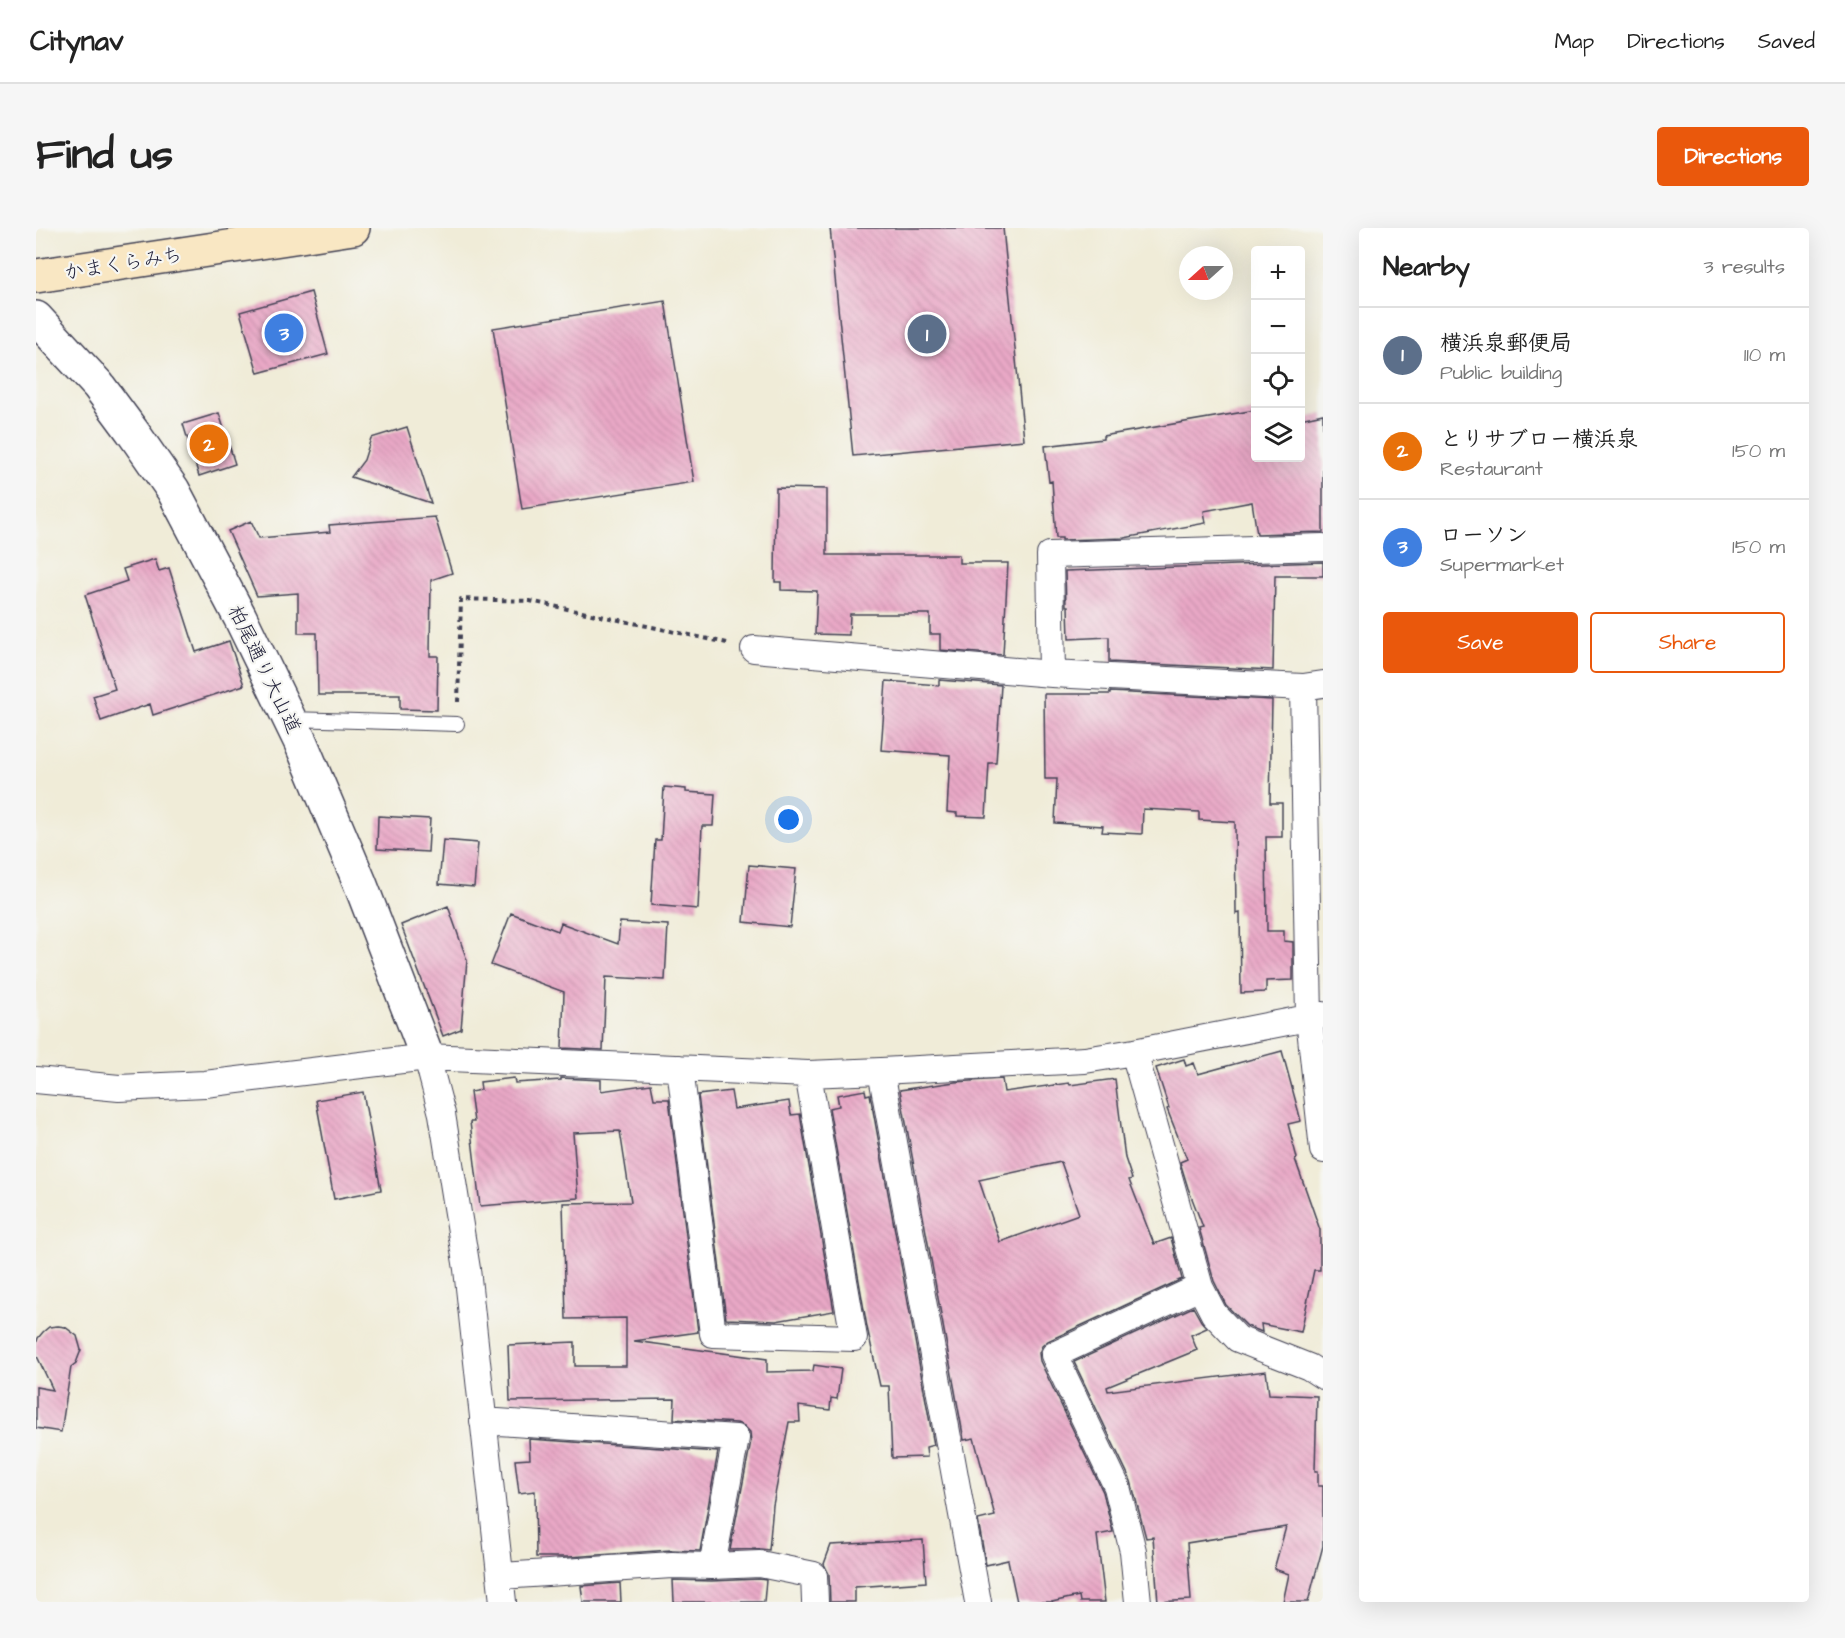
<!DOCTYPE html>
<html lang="en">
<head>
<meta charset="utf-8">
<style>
  :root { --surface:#fff; --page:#f6f6f6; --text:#222; --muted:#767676; --line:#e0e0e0; --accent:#ea580c }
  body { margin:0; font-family:"Architects Daughter","Klee One",sans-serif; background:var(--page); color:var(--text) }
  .controls { position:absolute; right:18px; top:18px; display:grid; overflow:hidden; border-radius:6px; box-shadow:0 6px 24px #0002 }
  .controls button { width:54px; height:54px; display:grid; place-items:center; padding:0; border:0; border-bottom:2px solid var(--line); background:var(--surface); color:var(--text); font:30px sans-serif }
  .compass { position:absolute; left:1143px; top:18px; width:54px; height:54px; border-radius:50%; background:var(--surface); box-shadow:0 6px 24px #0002; rotate:249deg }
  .you { position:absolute; left:753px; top:592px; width:21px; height:21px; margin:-15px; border:4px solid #fff; border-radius:50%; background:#1a73e8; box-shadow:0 0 0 9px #1a73e833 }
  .badge { display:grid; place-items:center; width:39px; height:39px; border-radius:50%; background:var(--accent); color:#fff; font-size:20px; font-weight:700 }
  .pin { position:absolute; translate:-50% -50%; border:3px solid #fff; box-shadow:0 2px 6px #0006 }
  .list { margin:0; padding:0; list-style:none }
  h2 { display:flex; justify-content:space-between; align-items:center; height:78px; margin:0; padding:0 24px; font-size:26px }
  h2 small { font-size:20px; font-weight:400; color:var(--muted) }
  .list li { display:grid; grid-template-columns:39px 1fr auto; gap:18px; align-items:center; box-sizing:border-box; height:96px; padding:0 24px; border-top:2px solid var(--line) }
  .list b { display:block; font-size:22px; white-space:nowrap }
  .list p { margin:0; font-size:20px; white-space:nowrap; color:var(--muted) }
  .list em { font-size:20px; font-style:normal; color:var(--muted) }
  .actions { display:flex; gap:12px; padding:18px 24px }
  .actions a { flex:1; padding:14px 0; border:2px solid var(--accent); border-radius:6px; text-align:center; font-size:21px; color:var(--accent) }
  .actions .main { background:var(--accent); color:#fff }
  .icon { flex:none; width:33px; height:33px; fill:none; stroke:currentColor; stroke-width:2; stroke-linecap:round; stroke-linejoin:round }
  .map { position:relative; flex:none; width:1287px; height:1374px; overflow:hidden; border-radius:6px }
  header { display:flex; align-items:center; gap:36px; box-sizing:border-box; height:84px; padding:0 30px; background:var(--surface); border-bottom:2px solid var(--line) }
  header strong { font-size:28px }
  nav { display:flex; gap:33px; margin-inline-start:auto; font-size:21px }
  .intro { display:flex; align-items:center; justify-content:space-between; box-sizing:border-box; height:144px; padding:0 36px }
  h1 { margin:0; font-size:42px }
  .button { padding:15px 27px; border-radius:6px; background:var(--accent); color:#fff; font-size:21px; font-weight:700 }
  main { display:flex; gap:36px; padding:0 36px }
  aside { flex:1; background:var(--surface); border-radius:6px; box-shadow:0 6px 24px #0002 }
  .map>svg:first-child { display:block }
  .building { fill:url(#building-back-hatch); fill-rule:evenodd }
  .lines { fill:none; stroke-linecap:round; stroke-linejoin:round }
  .service-casing { stroke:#414053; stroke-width:16 }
  .minor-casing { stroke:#414053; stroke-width:28 }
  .tertiary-casing { stroke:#414053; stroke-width:36 }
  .secondary-casing { stroke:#414053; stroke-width:36 }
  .path { stroke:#414053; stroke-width:4; stroke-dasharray:4.5 4.5; stroke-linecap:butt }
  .service { stroke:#fff; stroke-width:14 }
  .minor { stroke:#fff; stroke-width:26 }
  .tertiary { stroke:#fff; stroke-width:33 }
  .secondary { stroke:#f9e7c3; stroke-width:33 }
  .labels { text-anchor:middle; stroke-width:4.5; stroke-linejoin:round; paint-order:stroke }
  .street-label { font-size:20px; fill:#22223b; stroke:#f6f6f2 }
</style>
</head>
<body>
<header>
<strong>Citynav</strong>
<nav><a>Map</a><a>Directions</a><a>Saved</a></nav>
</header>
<div class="intro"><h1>Find us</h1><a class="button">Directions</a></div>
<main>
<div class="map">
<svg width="1287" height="1374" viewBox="0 0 1287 1374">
  <defs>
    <pattern id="building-back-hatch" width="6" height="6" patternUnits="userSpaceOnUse" patternTransform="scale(1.5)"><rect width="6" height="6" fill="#e9a8c6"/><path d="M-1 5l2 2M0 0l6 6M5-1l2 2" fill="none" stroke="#c890ab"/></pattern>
  </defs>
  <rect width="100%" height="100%" fill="#f6f6f2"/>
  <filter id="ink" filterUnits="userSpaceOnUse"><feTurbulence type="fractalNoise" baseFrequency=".0167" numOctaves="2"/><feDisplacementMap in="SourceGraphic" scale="12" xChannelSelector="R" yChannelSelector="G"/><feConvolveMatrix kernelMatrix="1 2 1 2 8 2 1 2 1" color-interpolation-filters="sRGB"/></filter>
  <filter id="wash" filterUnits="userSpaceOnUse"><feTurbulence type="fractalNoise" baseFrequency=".008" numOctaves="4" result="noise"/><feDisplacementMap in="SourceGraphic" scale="24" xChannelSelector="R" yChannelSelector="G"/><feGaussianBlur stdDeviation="1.35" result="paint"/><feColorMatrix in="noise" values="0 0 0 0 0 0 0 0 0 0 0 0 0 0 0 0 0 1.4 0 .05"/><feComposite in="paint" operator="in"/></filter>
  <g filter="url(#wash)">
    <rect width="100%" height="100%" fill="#f0ecd8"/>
    <g id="blocks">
      <!-- building -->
      <path class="building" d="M794 0H967L988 212 817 228Z
        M275 64 292 126 222 145 204 84Z
        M629 73 658 254 486 281 457 100Z
        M1220 182V230H1264V191L1287 186V304L1221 306 1216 274 1168 283 1170 295 1088 310 1026 312V310H1020L1016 253 1013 254 1009 218 1067 211V208Z
        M183 185 199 236 163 248 147 196Z
        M371 199 395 275 315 249 328 232 335 210Z
        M740 260 791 261V327H923V335H972L967 427 904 422V406H894V386H814L813 407 779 406 781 363 745 362V354H739Z
        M399 289 416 345 395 352 394 428H402L401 482 364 481V467H282L281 405H262V365L221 368 192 303 215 293 223 310 294 304 293 297Z
        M119 331 123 343 133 340 160 424 193 413 208 457 117 487 114 476 65 493 57 468 79 461 49 367 91 353 87 341Z
        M1287 334V348H1239L1237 442 1073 434V409L1033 411 1032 378H1030L1029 343Z
        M903 452 965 457 960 535H953L950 589 921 588V585L911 584 914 527 845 522 850 453 903 457Z
        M1074 464 1236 472 1234 575H1246V609H1230L1231 703H1248V713L1257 714V752L1230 753V764L1205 765 1204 685 1200 686 1199 594 1163 592V584L1107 581 1106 606 1066 604 1067 598 1019 595 1021 551H1009L1008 466H1074Z
        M628 559 650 561V564L679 566 677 598H666L662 681 615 677 619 612H625Z
        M342 588 394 591 392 624 341 621Z
        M407 612 442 615 438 659 403 656Z
        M713 637 760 641 754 699 708 694Z
        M412 678 431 732 425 801 407 808 365 697Z
        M475 685 522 703 525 695 582 716 584 694 632 697 629 752 570 749 567 822 526 820 528 764 455 737Z
        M1246 823 1265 893 1252 896 1261 930 1259 931 1284 1002V1042H1278L1265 1104 1225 1096 1226 1104 1211 1098 1190 1077 1178 1053 1163 1000 1167 999 1152 960 1144 934 1151 931 1131 881 1133 880 1120 840 1148 831 1150 838 1158 835 1162 846Z
        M478 850 479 855 525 852V850L565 852V863L615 856 618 871H633L662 1104 598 1113 731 1131V1144L777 1143 778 1137 805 1141 801 1171 795 1170 794 1182 763 1178 764 1194H753L737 1277 733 1322 724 1321 694 1322 715 1213 714 1204 708 1198 701 1195 638 1191 639 1171 474 1173 472 1117 539 1114V1138H590V1090L530 1091 527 975 595 974 584 903 537 905 542 970 444 978 434 894H438L434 864 445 862 444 854Z
        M966 851 968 864 1033 855 1034 857 1079 851 1089 930 1096 951 1093 952 1118 1016 1135 1010 1146 1051 1012 1113 1006 1118 1003 1125 1004 1133 1067 1264 1077 1304 1061 1307 1069 1374H1044L1043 1368 1016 1374H981L972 1332 950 1337 942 1292 959 1288 938 1210 928 1212 864 862 919 854ZM1025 934 1043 986 964 1014 943 952Z
        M829 862 830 867 834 866 898 1217 890 1219 891 1229 856 1230 853 1158H844L831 1099 793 880 803 878 801 867Z
        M695 863 698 881 753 873 755 887 764 886 798 1083 740 1093 690 1091 662 867Z
        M327 864 345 962 298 971 280 872Z
        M1157 1079 1165 1093 1171 1100 1155 1107 1161 1122 1071 1159 1072 1163 1230 1143 1233 1166 1281 1168 1279 1243H1282V1258H1287V1318L1272 1374H1247L1253 1346 1238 1341 1250 1299 1151 1315 1155 1372 1122 1374 1117 1309 1110 1310 1095 1253 1038 1134Z
        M22 1098 29 1099 41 1108 45 1122 40 1135 35 1139 25 1204 0 1200V1159L17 1162 0 1126V1116L2 1110 7 1104 13 1099Z
        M493 1211 682 1224 664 1323 635 1322 533 1329H500L499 1263 483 1265 479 1232 494 1231Z
        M887 1312 890 1354 819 1359V1374H794L793 1346 788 1336 795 1317Z
        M723 1351 730 1352 728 1374H638L637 1352 676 1353Z
        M584 1355 585 1374H547L545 1358Z"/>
    </g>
  </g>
  <g filter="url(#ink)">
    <use href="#blocks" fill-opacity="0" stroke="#414053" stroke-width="1.5"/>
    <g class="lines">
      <defs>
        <path id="service" d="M255 491 421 496"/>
        <path id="minor" d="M718 421 1016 446 1267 459 1287 456
          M1016 446 1014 327 1287 319
          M1267 459 1273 790 1287 922
          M1098 824 1164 1059 1178 1086 1202 1111 1273 1139 1287 1148
          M391 829 406 886 431 1041 467 1374
          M644 840 677 1106 818 1110 772 846
          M845 843 942 1374
          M0 852 83 860 169 856 391 829 772 846 845 843 1049 832 1098 824 1287 787
          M447 1193 700 1210 676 1338
          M464 1348 636 1337 676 1338 724 1336 778 1347 779 1374
          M1102 1374 1097 1323 1081 1259 1018 1127 1164 1059"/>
        <path id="tertiary" d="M0 90 62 157 96 203 137 262 204 389 265 515 324 655 391 829"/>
        <path id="secondary" d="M0 48 317 0"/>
      </defs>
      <!-- service casing -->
      <use href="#service" class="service-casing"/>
      <!-- minor casing -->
      <use href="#minor" class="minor-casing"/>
      <!-- tertiary casing -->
      <use href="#tertiary" class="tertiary-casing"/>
      <!-- secondary casing -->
      <use href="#secondary" class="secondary-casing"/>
      <!-- path -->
      <path class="path" d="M422 474 425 371 494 373 691 415"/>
      <!-- service -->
      <use href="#service" class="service"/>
      <!-- minor -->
      <use href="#minor" class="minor"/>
      <!-- tertiary -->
      <use href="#tertiary" class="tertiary"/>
      <!-- secondary -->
      <use href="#secondary" class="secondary"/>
    </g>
  </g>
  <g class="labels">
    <!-- street labels -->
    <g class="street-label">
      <text transform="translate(87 35) rotate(-9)" y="7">かまくらみち</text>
      <text transform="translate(229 441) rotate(64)" y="7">柏尾通り大山道</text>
    </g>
  </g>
</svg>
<div class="controls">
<button>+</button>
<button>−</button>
<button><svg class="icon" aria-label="locate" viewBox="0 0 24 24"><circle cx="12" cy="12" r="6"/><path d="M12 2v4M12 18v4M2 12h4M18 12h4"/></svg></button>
<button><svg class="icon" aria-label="layers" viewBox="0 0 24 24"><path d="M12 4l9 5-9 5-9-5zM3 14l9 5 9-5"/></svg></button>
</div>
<svg class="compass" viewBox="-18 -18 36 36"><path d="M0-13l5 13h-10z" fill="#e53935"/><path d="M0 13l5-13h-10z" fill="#767676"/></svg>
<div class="you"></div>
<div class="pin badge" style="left:891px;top:106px;background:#5c6f8a">1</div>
<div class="pin badge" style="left:173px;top:216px;background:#e8710a">2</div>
<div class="pin badge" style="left:248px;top:105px;background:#3f7fe0">3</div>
</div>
<aside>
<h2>Nearby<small>3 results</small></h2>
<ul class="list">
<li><span class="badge" style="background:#5c6f8a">1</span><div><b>横浜泉郵便局</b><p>Public building</p></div><em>110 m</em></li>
<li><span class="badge" style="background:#e8710a">2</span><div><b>とりサブロー横浜泉</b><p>Restaurant</p></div><em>150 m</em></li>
<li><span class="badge" style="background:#3f7fe0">3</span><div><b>ローソン</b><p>Supermarket</p></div><em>150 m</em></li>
</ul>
<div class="actions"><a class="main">Save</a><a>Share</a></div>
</aside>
</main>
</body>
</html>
